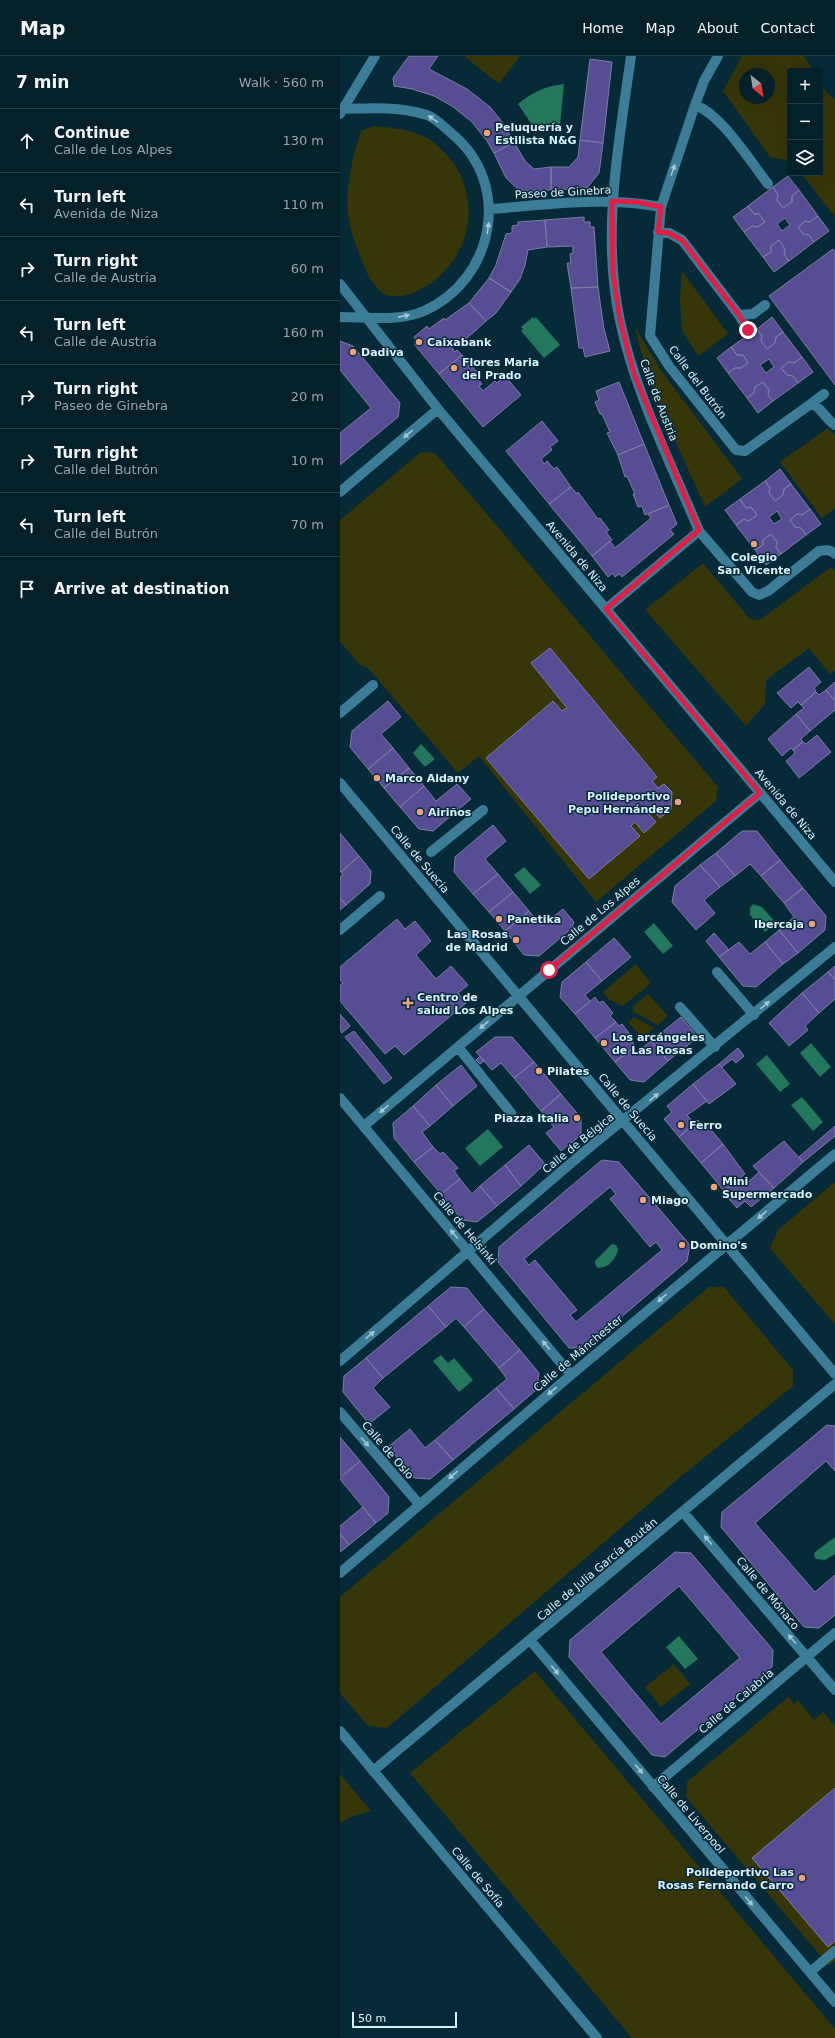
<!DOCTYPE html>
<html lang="en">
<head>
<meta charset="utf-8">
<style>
  :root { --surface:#04202a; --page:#122d36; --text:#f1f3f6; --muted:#97a3a8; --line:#253e47 }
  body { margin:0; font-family:"DejaVu Sans",sans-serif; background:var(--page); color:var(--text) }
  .controls { position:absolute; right:12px; top:12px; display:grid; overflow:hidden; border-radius:4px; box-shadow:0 4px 16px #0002 }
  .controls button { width:36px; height:36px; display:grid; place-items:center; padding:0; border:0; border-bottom:1px solid var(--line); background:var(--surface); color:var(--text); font:20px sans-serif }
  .compass { position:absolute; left:399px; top:12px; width:36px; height:36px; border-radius:50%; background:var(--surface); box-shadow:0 4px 16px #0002; rotate:150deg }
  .scale { position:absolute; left:12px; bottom:10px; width:105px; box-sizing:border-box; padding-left:4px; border:2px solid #d9f1fc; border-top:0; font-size:11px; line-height:14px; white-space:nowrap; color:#d9f1fc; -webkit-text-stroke:3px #062a38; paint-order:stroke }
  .stop { position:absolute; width:12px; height:12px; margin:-9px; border:3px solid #e11d48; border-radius:50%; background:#fff }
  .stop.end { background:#e11d48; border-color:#fff; box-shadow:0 1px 4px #0008 }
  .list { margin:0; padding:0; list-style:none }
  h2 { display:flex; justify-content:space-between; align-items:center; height:52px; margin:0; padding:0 16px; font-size:17px }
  h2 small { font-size:13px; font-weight:400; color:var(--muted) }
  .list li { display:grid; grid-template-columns:26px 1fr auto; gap:12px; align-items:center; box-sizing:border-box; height:64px; padding:0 16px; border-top:1px solid var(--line) }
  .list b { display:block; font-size:15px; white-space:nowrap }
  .list p { margin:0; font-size:13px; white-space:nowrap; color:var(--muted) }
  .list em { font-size:13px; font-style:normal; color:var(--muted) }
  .icon { flex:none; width:22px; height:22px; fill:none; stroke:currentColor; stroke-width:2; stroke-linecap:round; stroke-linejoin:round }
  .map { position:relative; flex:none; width:495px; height:1982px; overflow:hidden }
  header { display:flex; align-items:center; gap:24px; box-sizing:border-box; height:56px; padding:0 20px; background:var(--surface); border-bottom:1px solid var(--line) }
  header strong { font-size:19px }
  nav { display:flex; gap:22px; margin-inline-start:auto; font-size:14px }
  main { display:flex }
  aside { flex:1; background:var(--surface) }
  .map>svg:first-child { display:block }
  .green { fill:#373609; fill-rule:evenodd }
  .water { fill:#23775c }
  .building { fill:#574d95; stroke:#7e7ca2; fill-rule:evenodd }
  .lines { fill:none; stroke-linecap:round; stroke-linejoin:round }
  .minor { stroke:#3b7c96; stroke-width:10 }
  .oneway { fill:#a2c8d8 }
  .route { stroke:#e11d48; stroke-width:5 }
  .poi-dot { fill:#f0a27a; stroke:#062a38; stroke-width:1.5 }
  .labels { text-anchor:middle; stroke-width:3; stroke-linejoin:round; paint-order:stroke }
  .poi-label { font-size:11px; font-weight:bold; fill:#d9f1fc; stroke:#062a38; text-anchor:start }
  .street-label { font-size:11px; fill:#d9f1fc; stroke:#062a38 }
</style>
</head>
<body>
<header>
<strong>Map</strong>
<nav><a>Home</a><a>Map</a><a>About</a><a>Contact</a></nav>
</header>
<main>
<aside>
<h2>7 min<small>Walk · 560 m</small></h2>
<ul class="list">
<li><svg class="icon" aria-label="ahead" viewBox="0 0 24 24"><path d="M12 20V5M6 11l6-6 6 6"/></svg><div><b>Continue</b><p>Calle de Los Alpes</p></div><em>130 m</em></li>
<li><svg class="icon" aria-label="left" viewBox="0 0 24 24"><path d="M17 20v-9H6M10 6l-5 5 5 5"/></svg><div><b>Turn left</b><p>Avenida de Niza</p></div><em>110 m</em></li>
<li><svg class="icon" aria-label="right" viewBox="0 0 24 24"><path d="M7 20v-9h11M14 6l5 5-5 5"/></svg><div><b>Turn right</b><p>Calle de Austria</p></div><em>60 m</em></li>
<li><svg class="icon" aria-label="left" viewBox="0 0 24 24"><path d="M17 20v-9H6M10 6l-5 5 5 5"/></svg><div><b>Turn left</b><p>Calle de Austria</p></div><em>160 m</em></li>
<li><svg class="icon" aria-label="right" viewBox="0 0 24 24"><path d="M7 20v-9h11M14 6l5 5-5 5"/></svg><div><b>Turn right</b><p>Paseo de Ginebra</p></div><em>20 m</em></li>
<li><svg class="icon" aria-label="right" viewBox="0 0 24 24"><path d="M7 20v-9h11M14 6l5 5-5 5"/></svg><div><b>Turn right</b><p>Calle del Butrón</p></div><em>10 m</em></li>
<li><svg class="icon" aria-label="left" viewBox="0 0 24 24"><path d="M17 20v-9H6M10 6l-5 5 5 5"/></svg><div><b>Turn left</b><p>Calle del Butrón</p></div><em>70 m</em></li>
<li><svg class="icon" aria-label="arrive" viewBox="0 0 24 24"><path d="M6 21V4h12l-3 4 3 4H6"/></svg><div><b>Arrive at destination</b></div></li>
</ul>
</aside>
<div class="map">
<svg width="495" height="1982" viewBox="0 0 495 1982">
  <rect width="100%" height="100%" fill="#062a38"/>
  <!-- green -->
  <path class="green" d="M124 0H180L159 28Z
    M402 0H464L473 15H450V105L430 101 383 35ZM405 18H429V42H405Z
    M480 26 487 37 495 43V161L461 117H480Z
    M34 70C54 72 78 74 94 87 149 130 136 210 73 237 62 241 48 243 39 234 29 225 25 212 20 200 15 187 10 173 8 159 5 136 13 97 21 75Z
    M342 215 388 278 358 300 342 274 340 244Z
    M295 271 322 316 402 423 365 451C341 396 307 330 295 271Z
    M488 372 495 379V453L482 462 440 406Z
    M81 396 95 397 378 731 376 745 256 846 139 700 118 717 28 612 20 609 0 586V464Z
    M363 507 410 563 420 564 491 511 495 515V614L490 618 469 592 426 624 425 648 406 670 305 554Z
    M296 908 311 927 283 950 268 943 263 936Z
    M308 938 328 960 318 969 294 956 292 951Z
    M294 961 314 972 302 982 288 966Z
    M495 1126V1268L430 1193 438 1174Z
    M369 1231H384L453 1314V1330L339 1422 47 1672 28 1670 0 1637V1541Z
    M334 1608 350 1628 321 1651 305 1631Z
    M195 1615 495 1973V1982H292L70 1717Z
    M448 1641 454 1648 458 1644 474 1664 483 1656 495 1670V1905L489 1910 346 1741 347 1726Z
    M0 1718 31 1755 13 1760 0 1767Z"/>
  <!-- water -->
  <path class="water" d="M224 28 220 69 194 72 178 48C193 36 205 30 224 28Z
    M193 261 194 263 196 261 220 289 204 302 181 275 183 273 181 271Z
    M81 688 94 702V704L86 710H84L73 697Z
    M184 811 201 829 190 838 174 819Z
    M413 848 422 851 436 867 425 876 410 859V852Z
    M314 867 333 890 323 898 304 876Z
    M471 987 491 1011 480 1021 460 997Z
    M427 999 450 1028 440 1036 416 1008Z
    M462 1041 483 1066 473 1075 451 1049Z
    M148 1073 163 1091 140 1110 125 1092Z
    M272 1188 276 1189 278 1193C276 1203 269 1212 258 1212L255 1208V1205Z
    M101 1299 108 1307 114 1302 133 1324 119 1336 93 1305Z
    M495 1481V1498L485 1504 476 1503 474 1499 475 1496Z
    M339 1580 358 1603 345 1613 326 1591Z"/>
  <!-- building -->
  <path class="building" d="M69 0H98L89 13 127 33 150 51 163 67 174 86 154 97 147 85 132 66 112 50 94 40 72 33 54 30 53 22Z
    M250 3 272 6 263 87 240 84Z
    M240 84 263 87 259 117 247 132 211 134V111H229L238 101Z
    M174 86 185 105 194 113 211 111V134L180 135 166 122 154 97Z
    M448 120 459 134 452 140V146L443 152 437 144 438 139 433 131Z
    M433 131 438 139 437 144 443 152 452 146V140L459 134 478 160 470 166 465 165 458 171 463 178 469 179 474 186 449 205 444 198 445 193 439 184 431 190V196L423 201 404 176 412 170 417 171 425 166 419 158H414L408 150ZM445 162 450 169 442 175 437 168Z
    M408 150 414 158H419L425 166 417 171 412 170 404 176 393 161Z
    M478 160 489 175 474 186 469 179 463 178 458 171 465 165 470 166Z
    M244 161V166H250V171H254L258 231 231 232 227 207H231L230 198 233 197V190L207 191 205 164Z
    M205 164 207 191 188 194 185 209 180 223 171 236 149 222 156 209 166 178 172 177V170L178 169V166Z
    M439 184 445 193 444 198 449 205 434 216 423 201 431 196V190Z
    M493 193 495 196V329L429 240Z
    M149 222 171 236 156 257 146 265 129 247Z
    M258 231 264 273 270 295 245 301 243 292H239L231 232Z
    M129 247 146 265 126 283 124 280 110 289 115 296 117 294 122 299 99 318 74 288 77 286 74 281 87 270 89 273 104 262 105 264Z
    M432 261 443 276 436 281 435 287 427 293 421 285 422 280 417 273Z
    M417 273 422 280 421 285 427 293 435 287 436 281 443 276 462 301 454 307 449 306 441 312 447 319 453 320 458 327 433 345 428 339 429 334 423 326 415 331 414 337 407 342 388 317 395 312H401L408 307 403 299H397L391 291ZM429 303 434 311 426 317 420 309Z
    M0 285 13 290 60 347 58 361 0 409V377L31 352 0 314Z
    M391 291 397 299H403L408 307 401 312H395L388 317 377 302Z
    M122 299 138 317 135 319 142 328 139 330 143 335 155 325 157 327 165 320 181 339 143 371 99 318Z
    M462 301 473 316 458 327 453 320 447 319 441 312 449 306 454 307Z
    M279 326 304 388 278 399 267 377 270 376 262 358H260L255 346 259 344 256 335Z
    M423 326 429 334 428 339 433 345 418 357 407 342 414 337 415 331Z
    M202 365 218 385 210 391 212 394 201 403 204 408 207 405 214 413 217 411 231 431 209 448 166 395Z
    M304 388 329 449 305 459 302 450 298 451 293 438H295L287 420 285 421 278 399Z
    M440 413 451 428 444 433 443 439 435 445 429 437 430 432 425 425Z
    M425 425 430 432 429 437 435 445 443 439 444 433 451 428 470 453 462 459 457 458 450 464 455 471 461 472 466 479 441 498 436 491 437 486 431 478 423 484V489L415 494 396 469 404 463 409 465 417 459 411 451 406 452 400 443ZM437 455 442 463 434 468 429 461Z
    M231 431 237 438 238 436 258 463 260 462 269 474 266 476 272 484 252 500 209 448Z
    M400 443 406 452 411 451 417 459 409 465 404 463 396 469 385 454Z
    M329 449 337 468 330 474 334 478 282 521 279 518 275 521 273 517 268 521 252 500 270 485 275 492 311 462 308 458Z
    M470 453 481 468 466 479 461 472 455 471 450 464 457 458 462 459Z
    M431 478 437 486 436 491 441 498 426 509 415 494 423 489V484Z
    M210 592 317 721 312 725 318 732 324 728 332 736 331 753 320 762 312 753 308 757 316 766 304 777 295 766 291 770 300 780 249 823 146 702 213 645 222 655 227 652 191 607Z
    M469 611 481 626 474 632 476 636 461 649 458 646 451 652 437 637Z
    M495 626V645L486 634Z
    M486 634 495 645V654L470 675 456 658 464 652 461 649 476 636 479 639Z
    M48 645 61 661 41 678 53 692 28 713 10 691 12 675Z
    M456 658 470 675 461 683 463 686 453 694 451 692 442 700 428 683Z
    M477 679 491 696 459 722 446 705 455 697 453 694 463 686 466 688Z
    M53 692 69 712 44 732 28 713Z
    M69 712 84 730 60 751 44 732Z
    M117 728 131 743 93 775 79 773 60 751 84 730 96 745Z
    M153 769 166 785 145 803 158 818 133 838 114 816 115 801Z
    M402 775H417L440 804 421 820 410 808 395 820 376 797Z
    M0 777 19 800 1 816 0 815Z
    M376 797 395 820 380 831 360 809Z
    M19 800 31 815 30 828 6 849 0 842V821L3 819 1 816Z
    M440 804 463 832 444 847 421 820Z
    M360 809 380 831 364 844 375 857 356 874 332 846 335 830Z
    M158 818 173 836 149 856 133 838Z
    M463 832 486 860 485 874 458 897 439 874 454 861 444 847Z
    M173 836 189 855 165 875 149 856Z
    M0 842 6 849 0 854Z
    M223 853 234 866 232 872 199 900 184 899 165 875 189 855 202 870Z
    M57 863 65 873 75 865 91 885 76 899 96 923 111 910 128 929 118 937 126 947 64 999 55 990 45 998 0 945V929L3 927 0 924V911Z
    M439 874 458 897 443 908 425 886Z
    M374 877 389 894 379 901 366 885Z
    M274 882 291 901 262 925 246 906Z
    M399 886 410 898 425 886 443 908 416 931 403 930 379 901Z
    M246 906 262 925 245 939 250 945 235 958 220 941 222 926Z
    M495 910V924L488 916Z
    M488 916 495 924V943L479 957 462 937Z
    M462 937 479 957 465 970 468 974 449 990 429 967Z
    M255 941 259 947 263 945 273 957 270 960 276 966 255 982 235 958Z
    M0 958 10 970 2 977 0 974Z
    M341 961 358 981 328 1005 311 985Z
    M276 966 279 970 282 968 292 981 290 983 295 990 275 1006 255 982Z
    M14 975 52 1022 44 1028 5 981Z
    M155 981H172L194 1006 174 1022 161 1007 152 1014 136 996Z
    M311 985 328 1005 304 1026 290 1024 275 1006 291 994 295 998Z
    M398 992 404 1000 396 1007 392 1003 382 1011 379 1008Z
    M140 1000 144 1005 140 1008 136 1004Z
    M194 1006 221 1038 201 1055 174 1022Z
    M379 1008 396 1028 369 1048 353 1028Z
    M121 1009 137 1030 113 1050 96 1029Z
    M353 1028 367 1045 347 1059 354 1067 339 1081 324 1063 332 1056 327 1050Z
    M96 1029 113 1050 90 1070 73 1050Z
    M221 1038 241 1062V1079L221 1095 206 1077 214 1071 201 1055Z
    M73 1050 90 1070 82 1076 93 1091 74 1106 54 1082 53 1067Z
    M358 1064 364 1071 367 1069 383 1088 361 1107 339 1081Z
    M495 1070V1080L463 1106 459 1101Z
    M444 1085 463 1106 434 1132 413 1110Z
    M383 1088 405 1118 384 1135 361 1107Z
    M189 1089 205 1108 181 1130 165 1109Z
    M93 1091 100 1098 103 1096 118 1112 114 1115 120 1123 101 1138 74 1106Z
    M262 1104 279 1106 350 1189 347 1205 245 1292H229L158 1206 159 1191ZM270 1131 276 1138 270 1143 310 1191 316 1186 322 1194 236 1266 230 1259 237 1254 195 1204 189 1209 184 1203Z
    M165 1109 181 1130 157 1150 140 1130Z
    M419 1116 434 1132 411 1151 405 1145 397 1152 383 1136 399 1123 404 1130Z
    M120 1123 132 1138 140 1130 157 1150 137 1166 122 1164 101 1138Z
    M111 1231 127 1232 144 1253 124 1271 116 1262 106 1271 88 1250Z
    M88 1250 106 1271 43 1322 26 1302Z
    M144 1253 180 1294 159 1312 124 1271Z
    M180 1294 199 1317 197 1333 174 1353 156 1332 167 1323 159 1312Z
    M26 1302 43 1322 33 1332 50 1351 29 1368 3 1336 4 1320Z
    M156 1332 174 1353 113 1404 95 1384Z
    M487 1369 495 1370V1415L486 1405 415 1467 475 1536 495 1519V1559L479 1572 464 1571 381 1471 382 1456Z
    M70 1373 85 1392 95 1384 113 1404 90 1423 74 1422 48 1391Z
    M0 1381 20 1405 0 1421Z
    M20 1405 49 1441 48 1457 36 1467 0 1423Z
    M23 1451 36 1467 9 1489 0 1478V1470Z
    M0 1478 9 1489 0 1496Z
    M335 1496 351 1497 433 1594 432 1611 325 1701 312 1699 229 1601 230 1584ZM339 1530 400 1602 321 1668 261 1596Z
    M495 1732V1885L488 1891 412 1802Z"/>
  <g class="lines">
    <!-- minor -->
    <path class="minor" d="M378 0 364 25 355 49 321 151 310 280 329 310 396 394 405 395 472 347C482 353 486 363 495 369
      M355 49C382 59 410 105 428 128
      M0 53C29 52 59 50 87 59 96 62 105 72 111 77 173 127 155 223 84 255 59 266 27 261 0 261
      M0 58 35 0
      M150 153C206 149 265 140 321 151
      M318 176 329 177 342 184 399 259 408 274
      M0 228 98 353 495 826
      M399 259 413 258 425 249
      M472 347 484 338
      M0 436 98 353
      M359 475 412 536 419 539 428 535 479 495C485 494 490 493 495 498
      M266 553 359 475C331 407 295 337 280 265 261 177 279 87 291 0
      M0 657 33 629
      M0 727 495 1318
      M91 796 143 754
      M0 874 40 840
      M377 916 414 959
      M340 951 375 991
      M118 991 171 1057
      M0 1042 231 1319
      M24 1070 420 737
      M0 1305 244 1096 495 891
      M0 1356 79 1448
      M343 1456 495 1634
      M0 1517 231 1319 495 1098
      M190 1584 495 1946
      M0 1675 257 1982
      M33 1715 495 1328
      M313 1731 495 1577
      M470 1916 495 1895"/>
  </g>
  <!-- one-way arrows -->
  <defs><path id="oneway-solid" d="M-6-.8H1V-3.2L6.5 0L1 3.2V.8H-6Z"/></defs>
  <g class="oneway">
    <use href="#oneway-solid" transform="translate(93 63) rotate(-145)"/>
    <use href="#oneway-solid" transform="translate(333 114) rotate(-71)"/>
    <use href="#oneway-solid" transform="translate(148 172) rotate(-81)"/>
    <use href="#oneway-solid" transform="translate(64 260) rotate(-11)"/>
    <use href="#oneway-solid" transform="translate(68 378) rotate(140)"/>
    <use href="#oneway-solid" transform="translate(425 949) rotate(-40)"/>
    <use href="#oneway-solid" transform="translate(144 969) rotate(140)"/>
    <use href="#oneway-solid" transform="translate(314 1041) rotate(-39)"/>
    <use href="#oneway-solid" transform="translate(44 1053) rotate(140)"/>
    <use href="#oneway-solid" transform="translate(422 1159) rotate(140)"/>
    <use href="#oneway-solid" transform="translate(114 1178) rotate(-130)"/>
    <use href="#oneway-solid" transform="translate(322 1242) rotate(140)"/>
    <use href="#oneway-solid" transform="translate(30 1279) rotate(-41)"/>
    <use href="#oneway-solid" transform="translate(206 1289) rotate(-130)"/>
    <use href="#oneway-solid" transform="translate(212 1335) rotate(140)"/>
    <use href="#oneway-solid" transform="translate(25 1386) rotate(49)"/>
    <use href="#oneway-solid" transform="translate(113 1419) rotate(140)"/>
    <use href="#oneway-solid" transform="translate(368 1484) rotate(-130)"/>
    <use href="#oneway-solid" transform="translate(452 1583) rotate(-130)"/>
    <use href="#oneway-solid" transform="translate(215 1614) rotate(50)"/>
    <use href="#oneway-solid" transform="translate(299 1713) rotate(50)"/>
    <use href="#oneway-solid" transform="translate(409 1845) rotate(50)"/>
  </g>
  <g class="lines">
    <!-- route -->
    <path class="route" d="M209 914 420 737 266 553 359 474 294 318 280 264 273 217 272 145 297 146 321 151 318 176 329 177 342 184 399 259 408 274"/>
  </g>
  <!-- markers -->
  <g class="poi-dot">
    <circle cx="147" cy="77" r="4"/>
    <circle cx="79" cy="286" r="4"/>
    <circle cx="13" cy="296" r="4"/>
    <circle cx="114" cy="312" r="4"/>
    <circle cx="414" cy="488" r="4"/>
    <circle cx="37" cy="722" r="4"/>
    <circle cx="338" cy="746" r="4"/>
    <circle cx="80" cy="756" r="4"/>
    <circle cx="159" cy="863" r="4"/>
    <circle cx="472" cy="868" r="4"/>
    <circle cx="176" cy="884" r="4"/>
    <path d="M66 941h4v4h4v4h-4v4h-4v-4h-4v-4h4z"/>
    <circle cx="264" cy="987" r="4"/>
    <circle cx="199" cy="1015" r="4"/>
    <circle cx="237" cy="1062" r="4"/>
    <circle cx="341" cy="1069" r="4"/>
    <circle cx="374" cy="1131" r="4"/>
    <circle cx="303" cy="1144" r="4"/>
    <circle cx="342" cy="1189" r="4"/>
    <circle cx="462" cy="1822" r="4"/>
  </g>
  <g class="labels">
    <!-- poi labels -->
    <g class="poi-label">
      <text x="155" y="75">Peluquería y<tspan x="155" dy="13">Estilista N&amp;G</tspan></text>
      <text x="87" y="290">Caixabank</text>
      <text x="21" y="300">Dadiva</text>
      <text x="122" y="310">Flores Maria<tspan x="122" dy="13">del Prado</tspan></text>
      <text x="414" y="505" text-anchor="middle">Colegio<tspan x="414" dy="13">San Vicente</tspan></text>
      <text x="45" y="726">Marco Aldany</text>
      <text x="330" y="744" text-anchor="end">Polideportivo<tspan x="330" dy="13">Pepu Hernández</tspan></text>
      <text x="88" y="760">Airiños</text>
      <text x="167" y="867">Panetika</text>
      <text x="464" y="872" text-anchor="end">Ibercaja</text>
      <text x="168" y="882" text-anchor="end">Las Rosas<tspan x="168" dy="13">de Madrid</tspan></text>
      <text x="77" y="945">Centro de<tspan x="77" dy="13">salud Los Alpes</tspan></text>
      <text x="272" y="985">Los arcángeles<tspan x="272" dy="13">de Las Rosas</tspan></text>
      <text x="207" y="1019">Pilates</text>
      <text x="229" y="1066" text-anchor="end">Piazza Italia</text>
      <text x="349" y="1073">Ferro</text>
      <text x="382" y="1129">Mini<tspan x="382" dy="13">Supermercado</tspan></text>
      <text x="311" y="1148">Miago</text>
      <text x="350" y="1193">Domino's</text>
      <text x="454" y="1820" text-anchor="end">Polideportivo Las<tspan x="454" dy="13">Rosas Fernando Carro</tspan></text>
    </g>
    <!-- street labels -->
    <g class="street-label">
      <text transform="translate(223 136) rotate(-3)" y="4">Paseo de Ginebra</text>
      <text transform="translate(358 326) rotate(53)" y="4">Calle del Butrón</text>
      <text transform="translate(319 344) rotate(69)" y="4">Calle de Austria</text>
      <text transform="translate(237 500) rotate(50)" y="4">Avenida de Niza</text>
      <text transform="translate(446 748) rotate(50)" y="4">Avenida de Niza</text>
      <text transform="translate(80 803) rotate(50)" y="4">Calle de Suecia</text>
      <text transform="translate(260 855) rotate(-40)" y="4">Calle de Los Alpes</text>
      <text transform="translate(288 1051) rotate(50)" y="4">Calle de Suecia</text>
      <text transform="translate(238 1087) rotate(-39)" y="4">Calle de Bélgica</text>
      <text transform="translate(125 1172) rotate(50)" y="4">Calle de Helsinki</text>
      <text transform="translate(238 1297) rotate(-40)" y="4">Calle de Mánchester</text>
      <text transform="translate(48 1394) rotate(49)" y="4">Calle de Oslo</text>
      <text transform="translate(257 1513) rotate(-40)" y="4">Calle de Julia García Boután</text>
      <text transform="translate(428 1537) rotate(50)" y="4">Calle de Mónaco</text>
      <text transform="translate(396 1645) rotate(-40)" y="4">Calle de Calabria</text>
      <text transform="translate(351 1758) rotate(50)" y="4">Calle de Liverpool</text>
      <text transform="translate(138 1821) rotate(50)" y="4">Calle de Sofía</text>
    </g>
  </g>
</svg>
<div class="controls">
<button>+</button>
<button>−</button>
<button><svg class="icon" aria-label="layers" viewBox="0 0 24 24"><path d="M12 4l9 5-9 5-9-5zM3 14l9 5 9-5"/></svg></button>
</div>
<svg class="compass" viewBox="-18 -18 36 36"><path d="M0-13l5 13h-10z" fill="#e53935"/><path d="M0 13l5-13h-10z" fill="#97a3a8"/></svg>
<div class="scale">50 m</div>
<div class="stop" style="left:209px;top:914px"></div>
<div class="stop end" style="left:408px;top:274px"></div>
</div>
</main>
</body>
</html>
